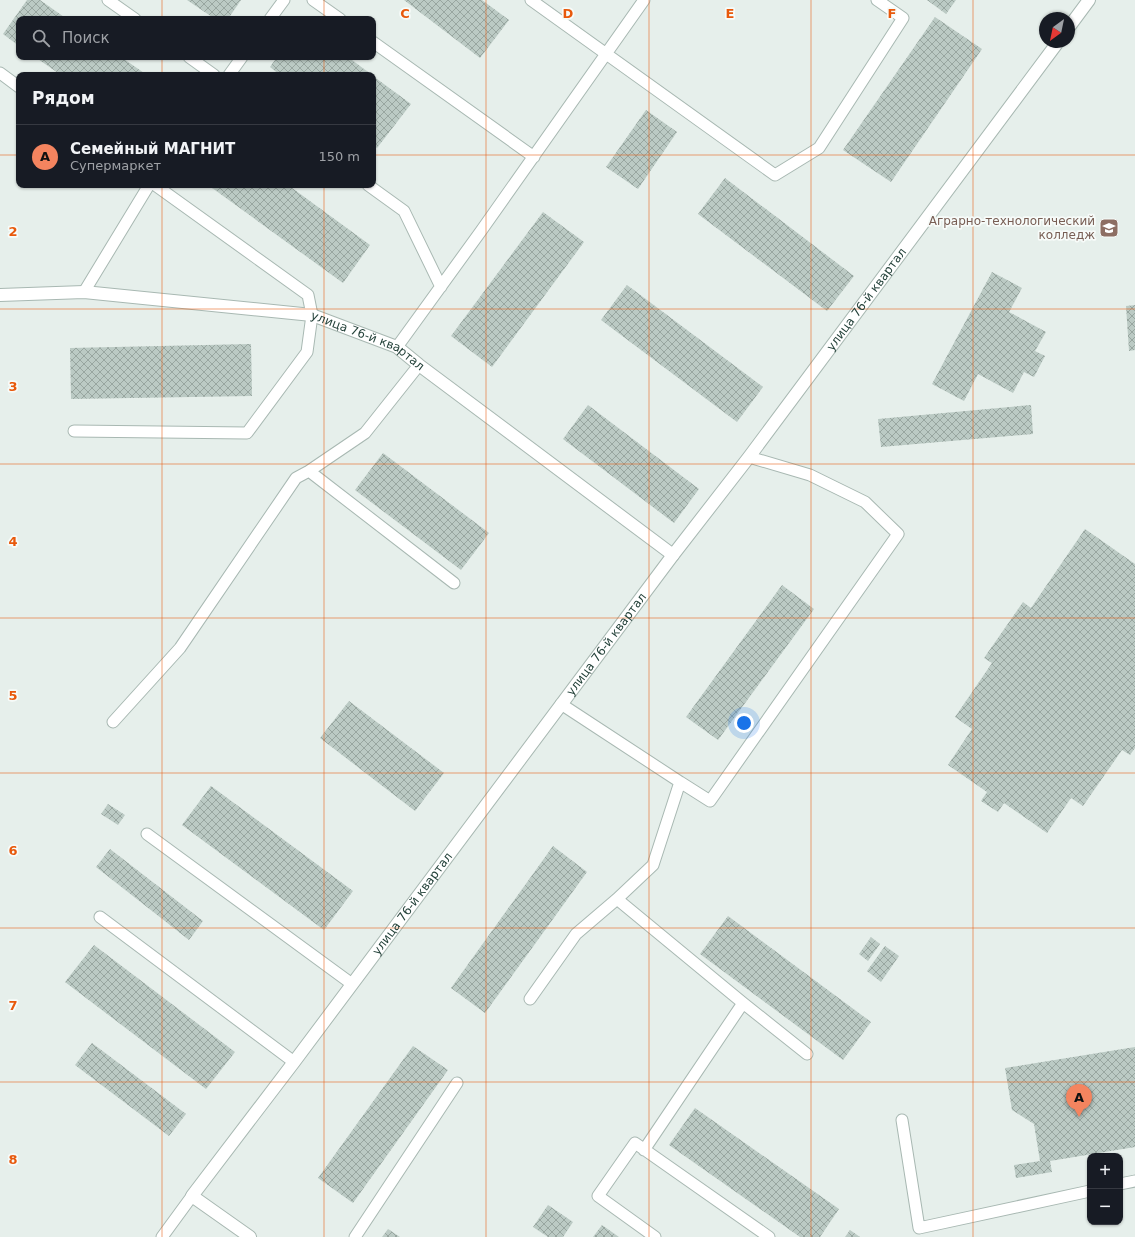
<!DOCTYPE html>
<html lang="ru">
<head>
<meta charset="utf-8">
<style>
  :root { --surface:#171b24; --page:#242831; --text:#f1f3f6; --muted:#9ea1a6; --line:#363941; --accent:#f4845f }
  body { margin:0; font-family:"DejaVu Sans",sans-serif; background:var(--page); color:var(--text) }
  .controls { position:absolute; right:12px; bottom:12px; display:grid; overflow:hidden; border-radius:8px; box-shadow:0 1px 3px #0004 }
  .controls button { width:36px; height:36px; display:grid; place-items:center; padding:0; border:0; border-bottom:1px solid var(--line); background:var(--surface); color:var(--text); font:20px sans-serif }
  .compass { position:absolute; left:1039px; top:12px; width:36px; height:36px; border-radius:50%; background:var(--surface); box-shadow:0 1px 3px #0004; rotate:213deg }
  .you { position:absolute; left:744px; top:723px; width:14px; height:14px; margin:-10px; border:3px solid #fff; border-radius:50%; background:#1a73e8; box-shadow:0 0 0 6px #1a73e833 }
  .badge { display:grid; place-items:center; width:26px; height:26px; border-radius:50%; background:var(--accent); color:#111; font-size:13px; font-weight:700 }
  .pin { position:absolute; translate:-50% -33px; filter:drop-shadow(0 1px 2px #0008) }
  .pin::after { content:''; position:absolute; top:21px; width:14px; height:12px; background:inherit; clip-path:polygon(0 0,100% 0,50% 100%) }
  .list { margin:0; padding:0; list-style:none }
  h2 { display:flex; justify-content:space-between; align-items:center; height:52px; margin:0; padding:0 16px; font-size:17px }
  h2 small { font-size:13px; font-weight:400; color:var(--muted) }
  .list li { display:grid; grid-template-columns:26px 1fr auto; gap:12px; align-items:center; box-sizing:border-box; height:64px; padding:0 16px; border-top:1px solid var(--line) }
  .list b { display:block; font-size:15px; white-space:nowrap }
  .list p { margin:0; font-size:13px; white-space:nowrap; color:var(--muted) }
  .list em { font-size:13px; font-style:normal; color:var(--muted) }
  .icon { flex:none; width:22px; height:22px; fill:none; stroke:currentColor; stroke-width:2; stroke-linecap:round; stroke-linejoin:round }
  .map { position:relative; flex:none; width:1135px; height:1237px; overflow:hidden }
  .search { position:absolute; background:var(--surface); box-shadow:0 1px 3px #0004; left:16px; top:16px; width:360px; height:44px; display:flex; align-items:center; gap:10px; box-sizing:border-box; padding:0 14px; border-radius:8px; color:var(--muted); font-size:15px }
  .panel { position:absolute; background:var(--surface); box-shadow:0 1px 3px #0004; left:16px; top:72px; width:360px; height:116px; border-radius:8px }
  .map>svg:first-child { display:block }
  .building { fill:url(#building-cross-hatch) }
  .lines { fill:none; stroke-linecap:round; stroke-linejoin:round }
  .lane-casing { stroke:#a8b8b2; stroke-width:13 }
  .street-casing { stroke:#a8b8b2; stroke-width:14 }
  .lane { stroke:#fff; stroke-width:11 }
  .street { stroke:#fff; stroke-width:12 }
  .grid { fill:none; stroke:#e8590c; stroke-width:1; stroke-opacity:0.55 }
  .labels { text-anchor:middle; stroke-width:3.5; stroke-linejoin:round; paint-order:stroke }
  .education-label { font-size:12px; fill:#785e54; stroke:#f7fbf9; text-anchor:end }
  .street-label { font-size:12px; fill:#24423a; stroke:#f7fbf9 }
  .grid-label { font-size:13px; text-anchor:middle; font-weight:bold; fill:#e8590c; stroke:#f7fbf9; stroke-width:3.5; stroke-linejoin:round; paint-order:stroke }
</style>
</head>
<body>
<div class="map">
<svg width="1135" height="1237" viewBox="0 0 1135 1237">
  <defs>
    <pattern id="building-cross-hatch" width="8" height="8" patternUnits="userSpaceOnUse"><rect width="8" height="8" fill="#bbcac4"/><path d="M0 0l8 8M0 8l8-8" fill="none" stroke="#98a6a0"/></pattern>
  </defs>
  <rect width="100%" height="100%" fill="#e6efeb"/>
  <!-- building -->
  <path class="building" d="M27 0H40L67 19H19V46L3 34Z
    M187 0H241L228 19H215Z
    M404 0H482L509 20 480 58Z
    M927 0H956L946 14Z
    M935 17 982 49 891 182 843 150Z
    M35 57H121L147 75H61Z
    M277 57H348L372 75H280L270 67Z
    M373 76 411 104 377 148 373 145Z
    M646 110 677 132 638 189 606 167Z
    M725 178 854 276 827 311 698 214Z
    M208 185H288L370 245 343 283Z
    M543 212 584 242 492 367 451 336Z
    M992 272 1022 288 1009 312 1046 332 1035 351 1045 356 1034 377 1024 372 1013 393 978 374 964 401 932 384Z
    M627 285 763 387 737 422 601 320Z
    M1135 305V350L1129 351 1126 306Z
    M251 344 252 396 71 399 70 348Z
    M588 405 699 489 674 523 563 439Z
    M1031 405 1033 434 881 447 878 419Z
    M383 453 489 533 461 570 355 490Z
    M1085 529 1135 564V748L1130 755 1122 750 1083 806 1071 798 1047 833 1004 803 998 812 981 801 987 792 948 765 972 729 955 717 992 663 984 658 1023 602 1031 608Z
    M782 585 814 609 718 740 686 717Z
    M349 701 444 773 415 811 320 738Z
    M211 786 353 891 324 930 182 825Z
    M108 804 125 815 118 825 101 814Z
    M553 846 587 872 485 1013 451 988Z
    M110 849 203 921 189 940 96 867Z
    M728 916 871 1022 843 1060 700 954Z
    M871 937 880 944 868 961 859 954Z
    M94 945 235 1052 206 1089 65 982Z
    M885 946 899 956 881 982 867 971Z
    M92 1043 186 1114 169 1136 75 1065Z
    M413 1046 448 1070 353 1203 318 1178Z
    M1135 1047V1147L1050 1161 1052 1172 1016 1178 1014 1165 1040 1161 1034 1124 1012 1110 1005 1068Z
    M695 1108 839 1209 820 1237H800L669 1145Z
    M548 1205 573 1222 563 1237H548L533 1227Z
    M602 1225 619 1237H593Z
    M388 1229 400 1237H382Z
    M850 1230 860 1237H845Z"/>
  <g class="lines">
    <defs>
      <path id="lane" d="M108 0 135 19
        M313 0 340 19
        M531 0 775 175 819 148 903 18 877 0
        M270 19 284 0
        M373 42 534 157
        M189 57 214 75
        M0 73 19 87
        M229 75 242 57
        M368 185 404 211 441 287
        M84 292 149 185
        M397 347 481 231 644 0
        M74 431 247 433 307 352 312 315 308 295 155 185
        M309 471 454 583
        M113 722 180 648 296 478 309 471 365 433 419 365
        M680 782 710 801 898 534 865 502 810 475 749 457
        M147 834 352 984
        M617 899 743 1003 807 1054
        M100 917 294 1062
        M530 999 576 934 617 899 653 865 680 782 561 704
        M902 1120 919 1228 1090 1191
        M644 1150 743 1003
        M1120 1184 1135 1181
        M162 1237 192 1196
        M355 1237 457 1083
        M655 1237 598 1196 635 1143 769 1237"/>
      <g id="street">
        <path d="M1069 27 1089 0"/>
        <path id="s1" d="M0 295 84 292 312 315 397 347 419 365 673 555"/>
        <path id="s2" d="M250 1237 192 1196 294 1062 673 555 749 457 1058 42"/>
      </g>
    </defs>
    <!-- lane casing -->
    <use href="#lane" class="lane-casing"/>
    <!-- street casing -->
    <use href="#street" class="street-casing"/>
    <!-- lane -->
    <use href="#lane" class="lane"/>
    <!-- street -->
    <use href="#street" class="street"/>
  </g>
  <!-- grid -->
  <path class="grid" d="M162 0V19M324 0V19M486 0V1237M649 0V1237M811 0V1237M973 0V1237M162 57V75M324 57V75M0 155H19M373 155H1135M162 185V1237M324 185V1237M0 309H1135M0 464H1135M0 618H1135M0 773H1135M0 928H1135M0 1082H1135"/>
  <!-- icons -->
  <defs>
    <symbol id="university-square" viewBox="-11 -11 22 22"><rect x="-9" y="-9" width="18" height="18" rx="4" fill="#8d6e63" stroke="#f7fbf9"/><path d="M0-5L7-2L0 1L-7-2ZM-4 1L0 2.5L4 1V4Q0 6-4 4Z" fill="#fff"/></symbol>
  </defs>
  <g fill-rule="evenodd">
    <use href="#university-square" x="1098" y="217" width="22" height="22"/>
  </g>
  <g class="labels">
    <!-- education labels -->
    <g class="education-label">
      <text x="1095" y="225">Аграрно-технологический<tspan x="1095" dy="14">колледж</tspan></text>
    </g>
    <!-- street labels -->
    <g class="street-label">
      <text dy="4" stroke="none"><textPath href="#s2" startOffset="1193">улица 76-й квартал</textPath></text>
      <text dy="4" stroke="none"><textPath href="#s1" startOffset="375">улица 76-й квартал</textPath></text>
      <text dy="4" stroke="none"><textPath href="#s2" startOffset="761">улица 76-й квартал</textPath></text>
      <text dy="4" stroke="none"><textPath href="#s2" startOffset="437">улица 76-й квартал</textPath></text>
    </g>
  </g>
  <g class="grid-label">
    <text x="405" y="18">C</text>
    <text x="568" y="18">D</text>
    <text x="730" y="18">E</text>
    <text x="892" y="18">F</text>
    <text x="13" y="236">2</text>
    <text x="13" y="391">3</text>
    <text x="13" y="546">4</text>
    <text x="13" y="700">5</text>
    <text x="13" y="855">6</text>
    <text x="13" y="1010">7</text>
    <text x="13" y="1164">8</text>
  </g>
</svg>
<div class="controls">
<button>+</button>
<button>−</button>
</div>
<svg class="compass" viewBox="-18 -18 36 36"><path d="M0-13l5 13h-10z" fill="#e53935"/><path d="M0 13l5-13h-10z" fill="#9ea1a6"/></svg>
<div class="you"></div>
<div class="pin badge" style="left:1079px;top:1117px">A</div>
<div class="search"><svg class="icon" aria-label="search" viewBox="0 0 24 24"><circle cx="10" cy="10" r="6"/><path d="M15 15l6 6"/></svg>Поиск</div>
<section class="panel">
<h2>Рядом<small></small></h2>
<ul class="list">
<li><span class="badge">A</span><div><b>Семейный МАГНИТ</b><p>Супермаркет</p></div><em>150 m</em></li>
</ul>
</section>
</div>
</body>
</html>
